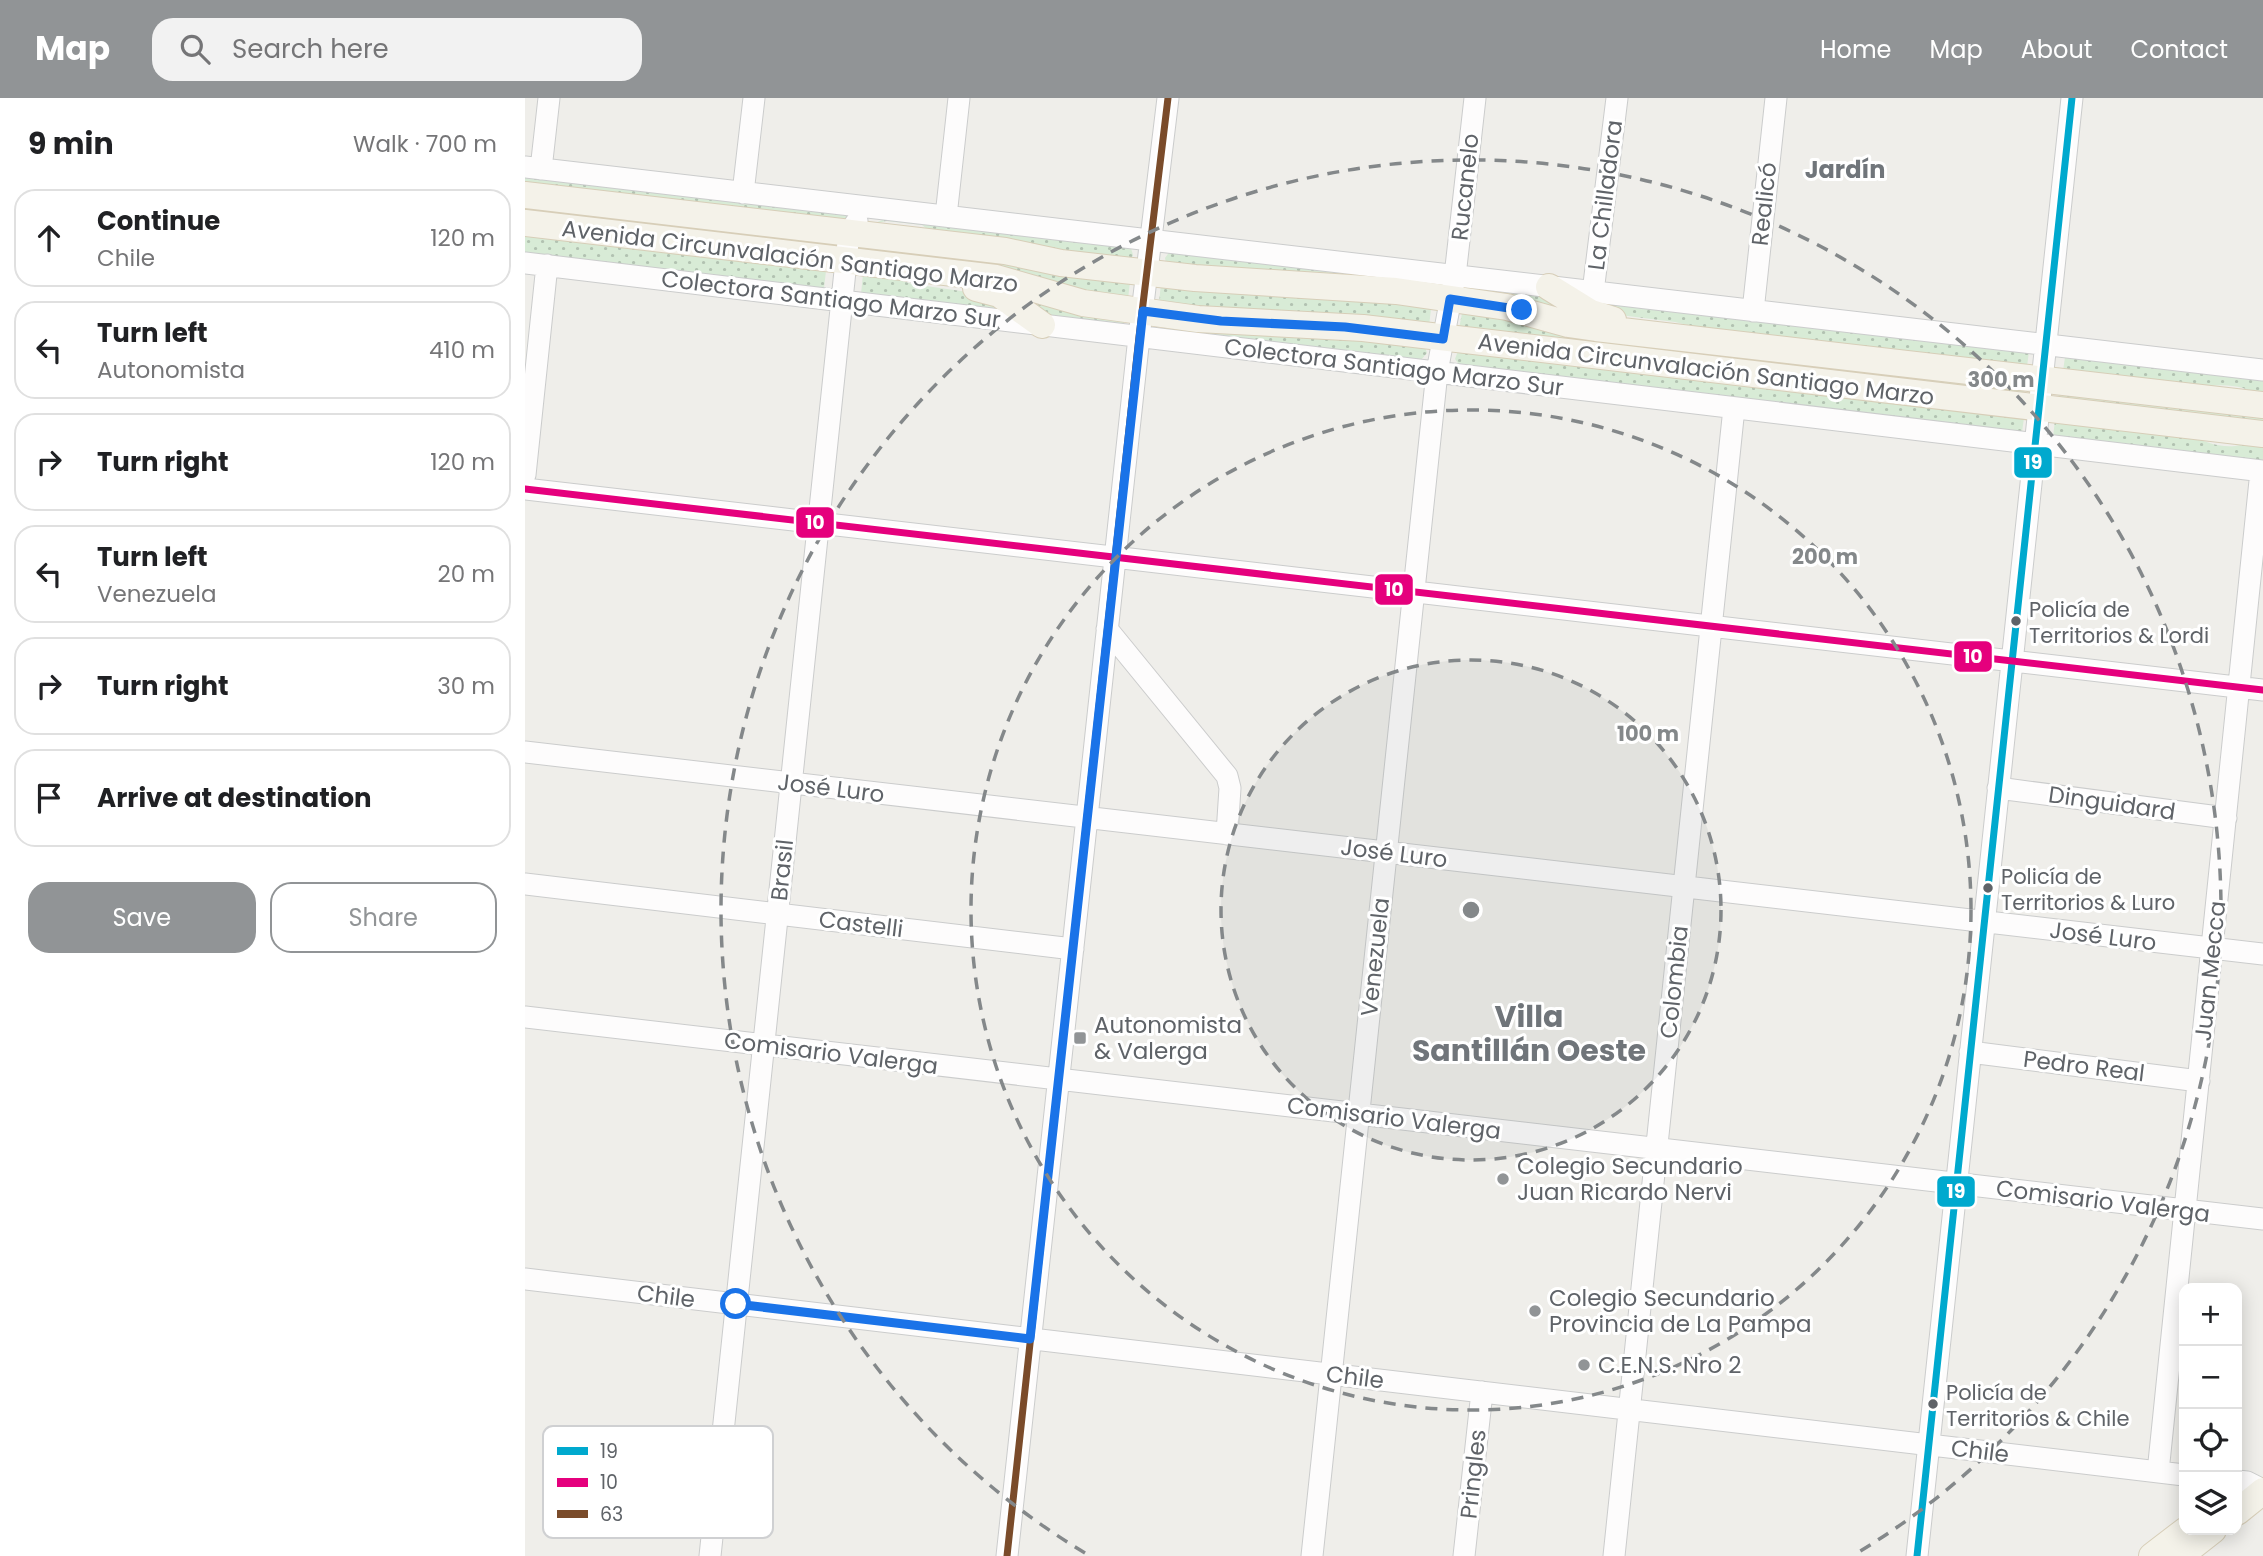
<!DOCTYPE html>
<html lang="en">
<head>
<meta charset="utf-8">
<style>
  :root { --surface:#fff; --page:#f2f2f2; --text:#202124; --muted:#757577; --line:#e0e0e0; --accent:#919496 }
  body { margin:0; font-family:Poppins,sans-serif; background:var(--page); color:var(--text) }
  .controls { position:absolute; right:21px; bottom:21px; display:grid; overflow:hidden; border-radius:14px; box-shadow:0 4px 18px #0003 }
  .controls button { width:63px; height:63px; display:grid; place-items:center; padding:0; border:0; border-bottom:2px solid var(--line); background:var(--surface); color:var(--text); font:35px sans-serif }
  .stop { position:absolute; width:21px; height:21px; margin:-16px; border:5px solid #1a73e8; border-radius:50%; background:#fff }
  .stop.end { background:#1a73e8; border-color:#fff; box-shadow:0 2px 7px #0008 }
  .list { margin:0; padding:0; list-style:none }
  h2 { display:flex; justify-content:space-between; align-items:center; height:91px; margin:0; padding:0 28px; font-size:30px }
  h2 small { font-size:23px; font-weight:400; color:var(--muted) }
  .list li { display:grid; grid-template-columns:46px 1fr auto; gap:21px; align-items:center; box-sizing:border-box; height:98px; margin:0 14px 14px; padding:0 14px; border:2px solid var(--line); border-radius:21px }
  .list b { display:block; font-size:26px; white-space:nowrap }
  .list p { margin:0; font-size:23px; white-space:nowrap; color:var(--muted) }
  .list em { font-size:23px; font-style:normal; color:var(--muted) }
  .actions { display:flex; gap:14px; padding:21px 28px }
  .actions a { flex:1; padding:16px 0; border:2px solid var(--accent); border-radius:21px; text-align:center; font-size:24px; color:var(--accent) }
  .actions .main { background:var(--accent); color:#fff }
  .icon { flex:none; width:38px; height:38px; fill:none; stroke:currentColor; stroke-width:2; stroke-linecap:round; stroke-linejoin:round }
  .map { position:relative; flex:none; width:1738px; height:1458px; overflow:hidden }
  header { display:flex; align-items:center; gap:42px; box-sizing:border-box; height:98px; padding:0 35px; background:var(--accent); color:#fff }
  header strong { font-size:33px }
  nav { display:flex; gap:38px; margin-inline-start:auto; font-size:24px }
  .search { width:490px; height:63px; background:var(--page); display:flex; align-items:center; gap:18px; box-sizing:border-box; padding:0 24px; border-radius:21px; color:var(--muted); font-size:26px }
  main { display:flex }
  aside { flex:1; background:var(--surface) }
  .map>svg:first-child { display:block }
  .grass { fill:url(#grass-dots) }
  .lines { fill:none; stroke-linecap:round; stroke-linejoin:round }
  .minor-casing { stroke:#cbcccc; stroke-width:23 }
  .major-casing { stroke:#d7ceb8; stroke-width:28 }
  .minor { stroke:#fdfcfc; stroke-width:21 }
  .major { stroke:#f4f2e9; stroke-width:26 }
  .bus-1-casing { stroke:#fff; stroke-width:12 }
  .bus-2-casing { stroke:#fff; stroke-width:12 }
  .bus-3-casing { stroke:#fff; stroke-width:12 }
  .bus-1 { stroke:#00a9ce; stroke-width:7 }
  .bus-2 { stroke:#e5007d; stroke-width:7 }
  .bus-3 { stroke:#7a4b2a; stroke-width:7 }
  .route { stroke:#1a73e8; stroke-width:9 }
  .ring { fill:none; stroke:#84888a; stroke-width:3.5; stroke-dasharray:12 9 }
  .bus-dot { fill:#5f6368; stroke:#fff; stroke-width:2.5 }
  .poi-dot { fill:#919496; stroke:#fff; stroke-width:2.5 }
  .labels { text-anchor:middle; stroke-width:6; stroke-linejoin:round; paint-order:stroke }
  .bus-label { font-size:21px; fill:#5f6368; stroke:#fff; text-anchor:start }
  .street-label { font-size:23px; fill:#5f6368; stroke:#fff }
  .poi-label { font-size:23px; fill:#5f6368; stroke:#fff; text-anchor:start }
  .neighbourhood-label { font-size:24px; font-weight:bold; fill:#70757a; stroke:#fff }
  .district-label { font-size:30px; font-weight:bold; fill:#70757a; stroke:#fff }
  .key { fill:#fff; stroke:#cfd0d2; stroke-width:2 }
  .key-label { font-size:19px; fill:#5f6368 }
  .centre { fill:#84888a; stroke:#fff; stroke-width:3.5 }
  .ring-label { font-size:21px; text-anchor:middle; font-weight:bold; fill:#84888a; stroke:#fff; stroke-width:6; stroke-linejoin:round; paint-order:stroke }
  .line-badge { stroke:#fff; stroke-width:2.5 }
  .badge-label { font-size:19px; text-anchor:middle; font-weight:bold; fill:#fff }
</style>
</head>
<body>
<header>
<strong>Map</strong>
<div class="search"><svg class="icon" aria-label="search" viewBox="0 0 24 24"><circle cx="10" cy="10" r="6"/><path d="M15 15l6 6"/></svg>Search here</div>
<nav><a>Home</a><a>Map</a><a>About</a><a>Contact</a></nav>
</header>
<main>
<aside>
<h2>9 min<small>Walk · 700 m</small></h2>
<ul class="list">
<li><svg class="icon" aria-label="ahead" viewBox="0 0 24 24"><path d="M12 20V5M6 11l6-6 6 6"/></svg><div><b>Continue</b><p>Chile</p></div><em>120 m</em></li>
<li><svg class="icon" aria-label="left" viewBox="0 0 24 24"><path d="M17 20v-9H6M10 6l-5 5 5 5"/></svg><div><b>Turn left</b><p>Autonomista</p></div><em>410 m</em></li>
<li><svg class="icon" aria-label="right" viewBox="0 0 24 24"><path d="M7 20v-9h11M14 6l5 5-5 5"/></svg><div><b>Turn right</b></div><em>120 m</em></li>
<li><svg class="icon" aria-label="left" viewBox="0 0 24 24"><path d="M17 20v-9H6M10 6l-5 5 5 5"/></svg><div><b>Turn left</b><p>Venezuela</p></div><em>20 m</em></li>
<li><svg class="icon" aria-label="right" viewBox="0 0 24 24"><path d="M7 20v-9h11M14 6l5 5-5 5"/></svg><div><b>Turn right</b></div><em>30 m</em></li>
<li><svg class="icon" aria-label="arrive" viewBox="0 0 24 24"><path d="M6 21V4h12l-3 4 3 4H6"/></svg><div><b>Arrive at destination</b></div></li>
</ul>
<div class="actions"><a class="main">Save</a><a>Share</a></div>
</aside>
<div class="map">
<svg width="1738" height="1458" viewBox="0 0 1738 1458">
  <defs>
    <pattern id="grass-dots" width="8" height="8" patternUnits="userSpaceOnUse" patternTransform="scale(1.75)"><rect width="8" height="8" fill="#d8ebd6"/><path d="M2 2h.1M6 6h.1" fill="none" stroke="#b2c2b1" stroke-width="1.8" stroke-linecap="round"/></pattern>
  </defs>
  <rect width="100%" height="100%" fill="#efeeea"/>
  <!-- grass -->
  <path class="grass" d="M0 76 328 116 314 124 0 87Z
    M0 106 305 144 303 149 0 116Z
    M360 121 606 150 608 157 606 162 407 135 397 127 361 123 345 127Z
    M0 132 301 173 299 190 298 191 0 157Z
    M343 147 605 184 603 201 343 154Z
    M645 153 877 180 641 165 640 160Z
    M338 176 359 177 387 186 457 196 487 213 336 196Z
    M636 185 855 200 906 211 904 228 634 205Z
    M477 188 599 221V226L525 218Z
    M941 188 1007 194 1053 215 940 191Z
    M1059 201 1504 254 1502 268 1216 240 1150 224 1079 215Z
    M937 215 1499 291 1498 299 934 231Z
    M670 232 783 234 900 249 902 255 896 262 670 236Z
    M933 253 1499 320 1497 334 935 268 930 261Z
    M1540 259 1738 280V300C1730 299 1725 292 1718 290 1703 286 1685 286 1672 292L1538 273Z
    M1534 294 1738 314V328L1533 303Z
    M1530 322 1665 335C1677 345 1700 351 1715 347 1725 344 1727 342 1738 343V366L1528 339Z"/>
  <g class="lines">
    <defs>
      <path id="minor" d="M0 69 1738 272
        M16 71 24 0
        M218 95 229 0
        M421 118 434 0
        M0 165 1738 373
        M1068 194 1092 0
        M1228 213 1251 0
        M0 377 22 167
        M0 391 1738 592
        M582 531 702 678 705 690 702 736
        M0 654 1738 856
        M1473 690 1701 720
        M0 786 548 851
        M0 919 1738 1121
        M1445 954 1674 983
        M0 1181 1659 1377
        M1633 1374 1736 373
        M1712 1383 1722 1384 1738 1392
        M185 1458 324 135 332 123
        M482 1458 614 239 643 0
        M787 1458 912 274 930 178 950 0
        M939 1458 957 1294
        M1089 1458 1209 310
        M1392 1458 1547 0"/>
      <path id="major" d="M0 97 480 153 536 165 670 180 871 193 982 209 1043 226 1071 230 1738 307
        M0 125 471 180 558 205 673 221 838 230 1738 336
        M1024 189 1066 215 1088 222
        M451 190 474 196 517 227
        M1712 1414 1738 1393
        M1627 1458 1661 1432
        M1655 1458 1688 1432"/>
    </defs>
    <!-- minor casing -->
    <use href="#minor" class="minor-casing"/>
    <!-- major casing -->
    <use href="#major" class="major-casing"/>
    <!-- minor -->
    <use href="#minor" class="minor"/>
    <!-- major -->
    <use href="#major" class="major"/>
    <defs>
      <path id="bus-1" d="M1392 1458 1547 0"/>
      <path id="bus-2" d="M0 391 1738 592"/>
      <path id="bus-3" d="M482 1458 614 239 643 0"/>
    </defs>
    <!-- bus-1 casing -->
    <use href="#bus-1" class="bus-1-casing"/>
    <!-- bus-2 casing -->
    <use href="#bus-2" class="bus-2-casing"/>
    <!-- bus-3 casing -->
    <use href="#bus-3" class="bus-3-casing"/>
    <!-- bus-1 -->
    <use href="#bus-1" class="bus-1"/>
    <!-- bus-2 -->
    <use href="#bus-2" class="bus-2"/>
    <!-- bus-3 -->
    <use href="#bus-3" class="bus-3"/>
  </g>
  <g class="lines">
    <!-- route -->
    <path class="route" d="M211 1206 505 1241 618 213 696 223 820 229 918 241 925 201 997 212"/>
  </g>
  <!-- distance rings -->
  <circle cx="946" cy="812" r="250" fill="#84888a" fill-opacity=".12"/>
  <g class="ring">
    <circle cx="946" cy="812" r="250"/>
    <circle cx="946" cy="812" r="500"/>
    <path d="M560 1455A750 750 0 1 1 1332 1455"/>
  </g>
  <!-- markers -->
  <g class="bus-dot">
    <circle cx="1491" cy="523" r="6"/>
    <circle cx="1463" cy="790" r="6"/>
    <circle cx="1408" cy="1306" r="6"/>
  </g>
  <g class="poi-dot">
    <rect x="548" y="933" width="14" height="14" rx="3.5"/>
    <circle cx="978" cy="1081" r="7"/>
    <circle cx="1010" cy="1213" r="7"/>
    <circle cx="1059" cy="1267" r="7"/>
  </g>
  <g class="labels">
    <!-- bus labels -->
    <g class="bus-label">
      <text x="1504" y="519">Policía de<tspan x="1504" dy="26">Territorios &amp; Lordi</tspan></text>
      <text x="1476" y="786">Policía de<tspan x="1476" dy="26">Territorios &amp; Luro</tspan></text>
      <text x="1421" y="1302">Policía de<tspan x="1421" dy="26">Territorios &amp; Chile</tspan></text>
    </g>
    <!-- street labels -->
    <g class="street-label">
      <text transform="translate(940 89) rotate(-84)" y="8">Rucanelo</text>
      <text transform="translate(1080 97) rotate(-83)" y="8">La Chilladora</text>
      <text transform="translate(1239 106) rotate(-84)" y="8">Realicó</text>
      <text transform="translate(265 158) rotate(7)" y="8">Avenida Circunvalación Santiago Marzo</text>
      <text transform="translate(306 201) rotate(7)" y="8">Colectora Santiago Marzo Sur</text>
      <text transform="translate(869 269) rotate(7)" y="8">Colectora Santiago Marzo Sur</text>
      <text transform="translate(1181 271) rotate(7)" y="8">Avenida Circunvalación Santiago Marzo</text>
      <text transform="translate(306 690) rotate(7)" y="8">José Luro</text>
      <text transform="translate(1587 705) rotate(8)" y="8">Dinguidard</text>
      <text transform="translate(869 755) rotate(7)" y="8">José Luro</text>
      <text transform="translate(257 772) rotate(-84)" y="8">Brasil</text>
      <text transform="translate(336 826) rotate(7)" y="8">Castelli</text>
      <text transform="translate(1578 838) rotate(7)" y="8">José Luro</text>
      <text transform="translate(850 859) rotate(-84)" y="8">Venezuela</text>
      <text transform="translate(1685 873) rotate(-84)" y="8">Juan Mecca</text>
      <text transform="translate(1149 884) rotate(-84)" y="8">Colombia</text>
      <text transform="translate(306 955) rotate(7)" y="8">Comisario Valerga</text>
      <text transform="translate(1559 968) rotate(7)" y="8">Pedro Real</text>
      <text transform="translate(869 1020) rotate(7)" y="8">Comisario Valerga</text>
      <text transform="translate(1578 1103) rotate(7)" y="8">Comisario Valerga</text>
      <text transform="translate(141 1198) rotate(7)" y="8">Chile</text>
      <text transform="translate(830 1279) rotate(7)" y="8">Chile</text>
      <text transform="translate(1455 1353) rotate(7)" y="8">Chile</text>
      <text transform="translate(948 1376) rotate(-84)" y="8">Pringles</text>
    </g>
    <!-- poi labels -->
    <g class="poi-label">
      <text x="569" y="935">Autonomista<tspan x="569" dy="26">&amp; Valerga</tspan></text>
      <text x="992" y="1076">Colegio Secundario<tspan x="992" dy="26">Juan Ricardo Nervi</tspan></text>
      <text x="1024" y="1208">Colegio Secundario<tspan x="1024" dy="26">Provincia de La Pampa</tspan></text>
      <text x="1073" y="1275">C.E.N.S. Nro 2</text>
    </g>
    <!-- neighbourhood labels -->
    <g class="neighbourhood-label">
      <text x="1320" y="80">Jardín</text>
    </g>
    <!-- district labels -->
    <g class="district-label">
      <text x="1004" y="929">Villa<tspan x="1004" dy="34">Santillán Oeste</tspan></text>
    </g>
  </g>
  <!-- legend -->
  <rect x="18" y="1328" width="230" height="112" rx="10" class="key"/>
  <rect x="32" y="1349" width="31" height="8" fill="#00a9ce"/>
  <rect x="32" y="1380" width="31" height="9" fill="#e5007d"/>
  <rect x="32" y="1412" width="31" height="8" fill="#7a4b2a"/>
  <g class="key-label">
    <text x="75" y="1360">19</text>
    <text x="75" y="1391">10</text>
    <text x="75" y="1423">63</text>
  </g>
  <circle cx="946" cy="812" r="10" class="centre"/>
  <g class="ring-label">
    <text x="1476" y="289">300 m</text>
    <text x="1300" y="466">200 m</text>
    <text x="1123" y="643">100 m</text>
  </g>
  <g class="line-badge">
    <rect x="1488" y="348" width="40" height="33" rx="7" fill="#00a9ce"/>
    <rect x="270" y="408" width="40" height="33" rx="7" fill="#e5007d"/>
    <rect x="849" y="475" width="40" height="33" rx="7" fill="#e5007d"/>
    <rect x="1428" y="542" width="40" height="33" rx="7" fill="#e5007d"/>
    <rect x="1411" y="1077" width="40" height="33" rx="7" fill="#00a9ce"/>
  </g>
  <g class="badge-label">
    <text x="1508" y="371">19</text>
    <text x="290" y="431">10</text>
    <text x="869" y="498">10</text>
    <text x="1448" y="565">10</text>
    <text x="1431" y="1100">19</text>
  </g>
</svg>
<div class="controls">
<button>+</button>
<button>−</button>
<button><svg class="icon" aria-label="locate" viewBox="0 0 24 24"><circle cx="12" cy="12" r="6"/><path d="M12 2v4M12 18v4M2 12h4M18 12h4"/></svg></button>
<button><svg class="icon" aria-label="layers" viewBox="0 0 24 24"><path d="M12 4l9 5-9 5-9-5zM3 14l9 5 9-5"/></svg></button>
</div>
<div class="stop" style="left:211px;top:1206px"></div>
<div class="stop end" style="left:997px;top:212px"></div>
</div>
</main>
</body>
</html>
